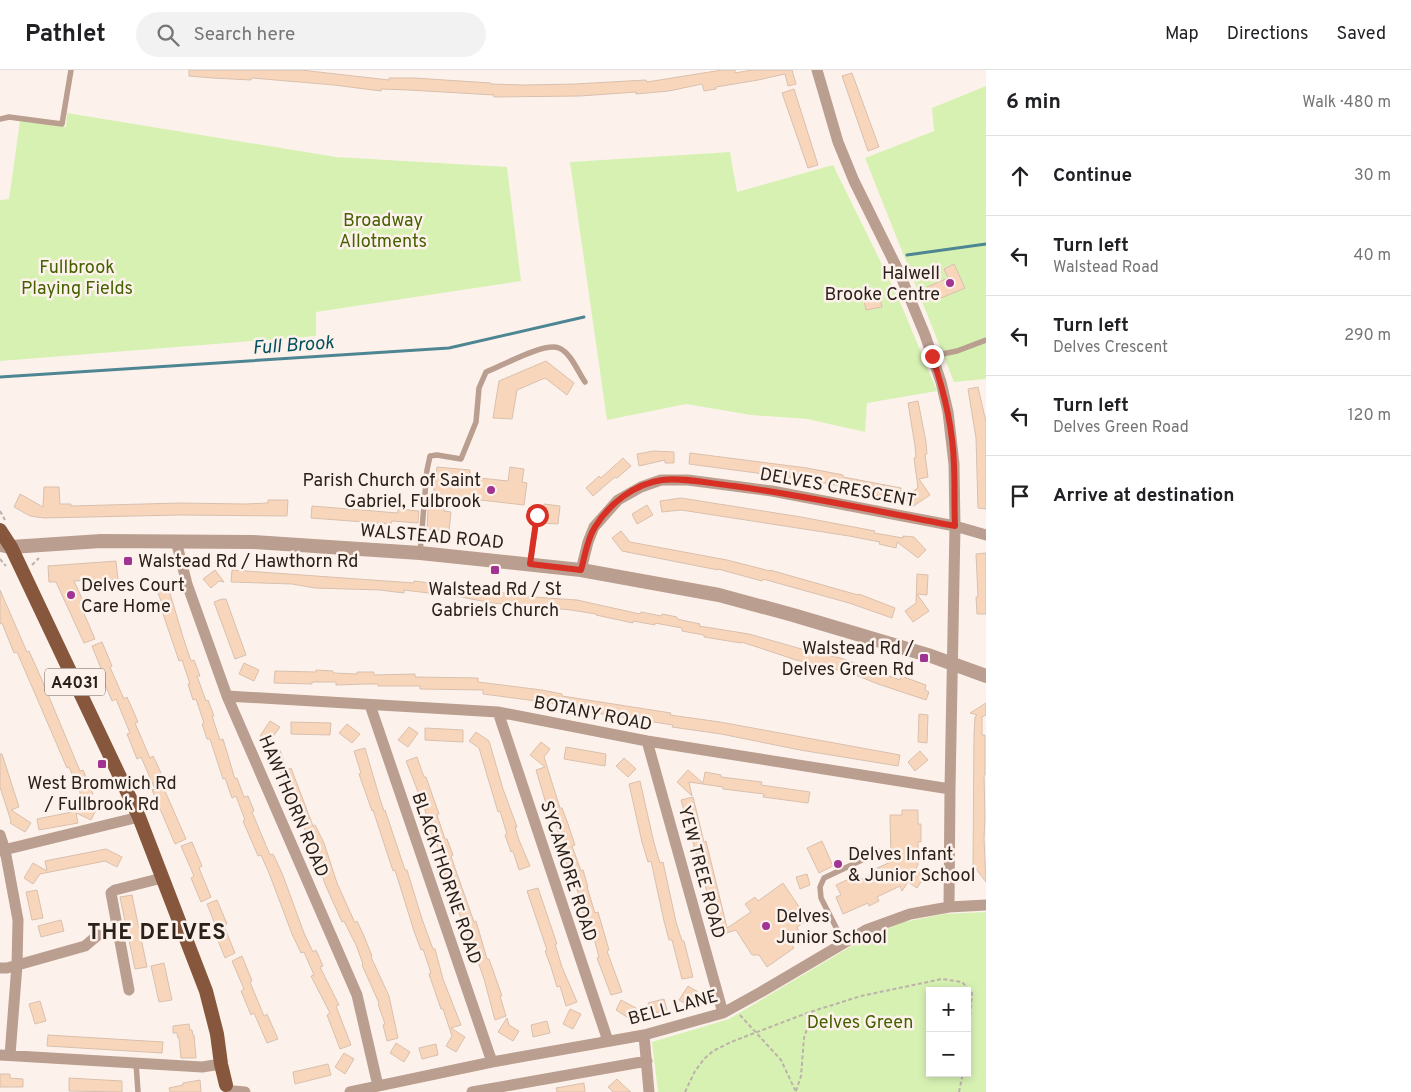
<!DOCTYPE html>
<html lang="en">
<head>
<meta charset="utf-8">
<style>
  :root { --surface:#fff; --page:#f2f2f2; --text:#202124; --muted:#757577; --line:#e0e0e0 }
  body { margin:0; font-family:Overpass,sans-serif; background:var(--page); color:var(--text) }
  .controls { position:absolute; right:15px; bottom:15px; display:grid; overflow:hidden; border-radius:0px; box-shadow:0 2px 8px #0003 }
  .controls button { width:45px; height:45px; display:grid; place-items:center; padding:0; border:0; border-bottom:1px solid var(--line); background:var(--surface); color:var(--text); font:25px sans-serif }
  .stop { position:absolute; width:15px; height:15px; margin:-11px; border:4px solid #d93025; border-radius:50%; background:#fff }
  .stop.end { background:#d93025; border-color:#fff; box-shadow:0 1px 5px #0008 }
  .list { margin:0; padding:0; list-style:none }
  h2 { display:flex; justify-content:space-between; align-items:center; height:65px; margin:0; padding:0 20px; font-size:21px }
  h2 small { font-size:16px; font-weight:400; color:var(--muted) }
  .list li { display:grid; grid-template-columns:32px 1fr auto; gap:15px; align-items:center; box-sizing:border-box; height:80px; padding:0 20px; border-top:1px solid var(--line) }
  .list b { display:block; font-size:19px; white-space:nowrap }
  .list p { margin:0; font-size:16px; white-space:nowrap; color:var(--muted) }
  .list em { font-size:16px; font-style:normal; color:var(--muted) }
  .icon { flex:none; width:28px; height:28px; fill:none; stroke:currentColor; stroke-width:2; stroke-linecap:round; stroke-linejoin:round }
  .map { position:relative; flex:none; width:986px; height:1022px; overflow:hidden }
  header { display:flex; align-items:center; gap:30px; box-sizing:border-box; height:70px; padding:0 25px; background:var(--surface); border-bottom:1px solid var(--line) }
  header strong { font-size:24px }
  nav { display:flex; gap:28px; margin-inline-start:auto; font-size:18px }
  .search { width:350px; height:45px; background:var(--page); display:flex; align-items:center; gap:12px; box-sizing:border-box; padding:0 18px; border-radius:28px; color:var(--muted); font-size:19px }
  main { display:flex }
  aside { flex:1; background:var(--surface) }
  .map>svg:first-child { display:block }
  .green { fill:#d7f1b3; fill-rule:evenodd }
  .lines { fill:none; stroke-linecap:round; stroke-linejoin:round }
  .stream { stroke:#4d8692; stroke-width:3 }
  .building { fill:#f8d6bc; stroke:#d9c0ae }
  .path { stroke:#bdb2ab; stroke-width:2; stroke-dasharray:4 2.5; stroke-linecap:butt }
  .service { stroke:#ba9e90; stroke-width:5.5 }
  .minor { stroke:#ba9e90; stroke-width:11 }
  .tertiary { stroke:#ba9e90; stroke-width:14 }
  .primary { stroke:#86563d; stroke-width:14 }
  .route { stroke:#d93025; stroke-width:6 }
  .poi-dot { fill:#a13392; stroke:#fdf2eb; stroke-width:2 }
  .labels { text-anchor:middle; stroke-width:5; stroke-linejoin:round; paint-order:stroke }
  .shield { fill:#fdf2eb; stroke:#696059; stroke-width:1 }
  .shield-label { font-size:16px; font-weight:bold; fill:#2a211a }
  .park-label { font-size:18px; fill:#456100; stroke:#fdf2eb }
  .poi-label { font-size:18px; fill:#2a211a; stroke:#fdf2eb; text-anchor:start }
  .street-label { font-size:18px; fill:#2a211a; stroke:#fdf2eb }
  .water-label { font-size:19px; font-style:italic; fill:#00505e; stroke:#fdf2eb }
  .district-label { font-size:22px; font-weight:bold; letter-spacing:1px; fill:#2a211a; stroke:#fdf2eb }
</style>
</head>
<body>
<header>
<strong>Pathlet</strong>
<div class="search"><svg class="icon" aria-label="search" viewBox="0 0 24 24"><circle cx="10" cy="10" r="6"/><path d="M15 15l6 6"/></svg>Search here</div>
<nav><a>Map</a><a>Directions</a><a>Saved</a></nav>
</header>
<main>
<div class="map">
<svg width="986" height="1022" viewBox="0 0 986 1022">
  <rect width="100%" height="100%" fill="#fdf2eb"/>
  <!-- green -->
  <path class="green" d="M986 16V309L954 312 865 88 934 61 932 38Z
    M67 43 336 87 507 97 521 211 316 242V266L0 291V130L9 129 20 51 66 57Z
    M730 82 737 122 833 95 898 227 937 321 867 333 865 362 807 349 751 345 686 334 607 350 570 92Z
    M986 842V1022H658L652 972 729 949 865 868 904 852 944 844ZM930 921H967V1003H930Z"/>
  <g class="lines">
    <!-- stream -->
    <path class="stream" d="M907 185 986 174
      M0 307 449 278 584 247"/>
  </g>
  <!-- building -->
  <path class="building" d="M189 0H301L389 10V8H414L491 13V14L524 15 575 14 646 10 647 12 722 0H735V3L752 0H792L796 14 788 16 785 4 758 10 716 17V19L704 21 702 14 669 21 636 24V22L580 26 494 27V25L409 20 381 19V21L334 15 252 8 251 10 213 8 189 6Z
    M852 3 879 77 868 81 842 6Z
    M794 19 818 95 808 98 782 23Z
    M954 194 965 218 934 231 927 217 948 208 944 199Z
    M878 218 882 237 866 240 862 221Z
    M546 291 574 313 567 325 545 308 517 320 512 349 493 348 499 311Z
    M978 317 986 352V439L978 438 976 368 968 319Z
    M918 331 926 372 927 384H925L928 407 919 409 930 425 912 437 908 431 900 430 918 418 914 388 916 387 915 376 908 333Z
    M654 381 674 382V393H665V390L639 396 637 384Z
    M690 383 807 398 843 405V407L901 418 900 430 879 426 844 418 845 417 809 410 689 394Z
    M623 388 631 396 617 408 615 407 593 426 586 418 599 406 601 408Z
    M437 397 470 400V407L508 411 510 397 524 399 522 412 527 413 524 435 446 426 444 441 451 442 449 461 427 459 428 438 431 439Z
    M44 417H59L60 434H71V436L179 433 245 434 268 433V430H288L287 446 179 445 44 448 30 446 14 437 20 424 43 437Z
    M681 428 801 447 875 461 874 463 903 468V466L914 467 926 480 918 488 897 472 896 478 879 474 880 472 849 466 707 444 681 440 662 442 660 431Z
    M544 434 560 436 558 454 541 453Z
    M647 435 653 445 637 454 632 444Z
    M312 436 398 443V439L419 441 418 453 392 451 391 454 311 448Z
    M621 461 630 472 727 490 770 501V500L858 525 859 524 895 538 892 548 849 533 763 509 762 511 718 499V500L622 481 612 468Z
    M986 483V544H977L976 527H978L976 484Z
    M116 491 118 509 74 511 86 537 82 539 95 569 84 573 56 512H49L48 496Z
    M215 500 224 512 219 511 211 518 203 509Z
    M232 500 414 513V511L534 527 577 530 640 544 641 542 661 546 662 544 677 547V549L700 554 699 556 749 564 812 582 841 588 900 610 901 606 926 615 925 620 929 622 926 630 878 614 851 603 796 590 754 576 741 572V573L704 567V565L682 561V558L655 553V555L633 551V553L596 545V544L571 540 492 533 461 527 404 520V523L380 520 315 518 292 514 231 512Z
    M917 504 928 505 927 525 917 524 929 541 913 552 905 541 916 533Z
    M166 510 183 567 191 591 194 590 200 606H197L206 631 208 630 214 646H212L220 670 223 669 235 709 237 708 244 727 248 726 254 741 252 742 270 785 273 784 282 803 304 863 313 882 316 880 323 896 320 897 339 935 336 936 351 975 340 979 327 945 330 943 311 906 314 905 304 882 301 883 292 864 269 803 261 785 258 786 243 751 245 750 236 726 232 728 225 708 223 709 210 669H207L202 654 204 653 196 629 193 630 188 614H190L182 590 179 591 160 535 162 534 155 514Z
    M0 520 27 582 29 581 42 610 80 701 83 700 93 724 85 727 99 734 91 750 76 743 78 753 39 760 37 749 87 739 69 697 67 698 17 582 14 583 2 553 0 554Z
    M222 529H226L246 585 235 589 214 532Z
    M102 572 112 596 110 597 124 629 127 627 138 652 135 653 150 688 153 686 157 694 164 710 161 712 186 769 175 774 152 720 155 719 141 687 137 689 127 664 130 663 116 629 112 631 102 607 104 606 92 576Z
    M244 593 259 600 254 611 239 604Z
    M316 600 333 601V603L357 604V602H374V605L415 604V607L478 608V612L542 620 562 624V626L671 643 670 645 720 652 900 685 898 696 800 680 721 664 672 657 673 655 564 638V636L544 632 483 624V620L420 619V616H378V614H365L336 615V612H312V614L274 613 275 601 316 602Z
    M986 633V645L982 647V665H985V705H984L985 748 984 768 986 812 973 795 974 665 975 647 977 645 970 643Z
    M919 644 928 645 927 673 918 672Z
    M270 651 280 657 269 672 260 666Z
    M291 652 331 653 330 665 291 664Z
    M347 654 360 664 352 673 339 663Z
    M409 657 418 663 408 677 398 670Z
    M425 658 463 660V672L425 670Z
    M476 662 489 671 503 719 517 757H515L519 770 530 796 519 800 513 781 511 782 505 765 507 764 500 741 498 742 479 678 469 671Z
    M541 672 550 679 544 687 560 738H562L568 754 575 775 572 776 581 801 583 800 588 817H587L595 843 598 842 609 880 607 881 622 922 611 925 597 888 599 887 590 854 585 842 583 843 577 826 579 825 570 800H569L563 783H565L550 737H547L536 700 545 697 530 685Z
    M566 677 606 684 605 696 564 689Z
    M365 678 380 729 384 741 385 740 405 800H407L422 849 433 879H435L443 909 461 955 451 958 465 967 456 982 446 976 452 966 443 939H441L429 904 431 903 423 879 421 880 414 861 395 800 393 801 373 740 372 741 359 704 361 703 354 681Z
    M280 680 287 700 291 698 313 756 315 755 324 773 337 813 355 853 357 851 364 866 372 886 371 887 389 926 398 968 387 971 383 955 385 954 378 934 379 933 362 895 363 894 356 875 344 851 342 852 325 814 312 774 303 756 301 757 279 698 275 699 270 684Z
    M920 681 928 690 915 701 908 692Z
    M0 684H2L19 737 11 740 31 753 25 762 10 753 11 751 0 717Z
    M417 687 424 707H426L433 727 439 744 437 745 445 769H447L453 785 451 786 455 798 474 852 476 851 487 889H489L502 926H500L506 946 495 950 484 909 477 889 475 890 463 850 462 851 447 810 441 794 443 793 435 768 433 769 430 761 425 740 406 691Z
    M624 688 636 699 628 707 616 696Z
    M688 700 703 713 705 702 721 705V707L762 712 761 715 810 722 808 733 763 727 764 724 723 719V717L689 712 692 726 677 712Z
    M640 711 654 773 660 793 663 792 676 852 682 871H684L693 907 682 909 672 870H669L664 851 651 791 648 792 642 772 629 714Z
    M693 727 704 772 706 771 727 858 751 842 745 834 755 827 758 831 783 813 808 850 797 857 799 862 788 869 794 878 767 897 759 885H752L736 860 714 867 711 856 715 855 712 840 681 730Z
    M902 740H918V754H921V772H918V795L915 800 925 806 917 818 908 812 902 821 900 816 877 827 879 831 869 836 868 833 843 844 836 827 841 825 836 815 851 808 853 813 879 801 877 798 891 792 890 745H902Z
    M822 771 833 796 819 803 807 778Z
    M192 772 202 796 199 798 211 827 201 832 191 808 194 806 181 776Z
    M106 779 122 787 117 797 105 791 40 804 33 814 24 808 33 793 47 801 45 791Z
    M807 804 810 815 800 819 796 807Z
    M538 818 557 874H555L562 897 577 932 566 936 560 916 557 917 551 897 545 881 547 880 527 821Z
    M37 820 43 848 32 850 26 822Z
    M132 825 147 897 135 899 120 827Z
    M217 830 227 854 224 856 235 883 225 888 215 863 218 862 207 834Z
    M61 850 64 861 41 867 38 856Z
    M242 886 252 911 250 912 264 946 267 944 278 969 267 973 254 943 251 945 241 921 244 919 232 891Z
    M164 893 172 930 159 932 151 896Z
    M688 916 698 922 689 936 679 930Z
    M664 929 667 940 651 944 648 933Z
    M621 930 636 938 630 949 616 940Z
    M40 931 46 951 35 954 29 934Z
    M570 939 581 944 573 959 563 954Z
    M507 948 509 955 519 961 513 971 498 962Z
    M547 951 550 963 533 967 531 955Z
    M189 954 190 960H192L193 965H194L196 988H181L179 968H178L177 963H173V956Z
    M48 965 163 972 162 983 47 976Z
    M396 973 410 982 404 992 390 983Z
    M436 974 438 985 422 989 419 978Z
    M344 983 354 989 345 1004 335 997Z
    M328 994 331 1005 295 1014 293 1002Z
    M0 1004H10V1008L23 1009V1017H0Z
    M69 1008 122 1011V1022L69 1021Z
    M617 1009 623 1015 631 1022H613L608 1017Z
    M200 1010 201 1022H170L169 1018 183 1015V1013Z
    M584 1013 585 1022H557L556 1018Z"/>
  <g class="lines">
    <!-- path -->
    <path class="path" d="M0 441 5 450
      M0 489 6 496
      M32 495 39 488
      M740 945 781 990 796 1022
      M796 1021 801 1006 804 968 813 941
      M685 1022 695 1001 704 989 713 981 731 972 807 943 861 926 942 909 962 912 972 923 967 981
      M959 1022 963 1003"/>
    <!-- service -->
    <path class="service" d="M0 49 9 47 62 54 71 0
      M932 286 957 281 986 270
      M420 483 427 400 430 386 437 385 461 389 476 352 479 318 486 302C502 296 544 272 559 278 571 283 578 302 585 312
      M530 494 537 445
      M844 873 821 828 820 817 824 808 881 781
      M136 993 138 1022"/>
    <!-- minor -->
    <path class="minor" d="M817 0 838 72 854 111 899 202 925 265 941 312 948 342 954 394 955 456 950 719 949 837
      M176 471 187 514 227 626 357 925 378 1016
      M581 500 588 472 594 457 618 430 641 417 661 410H688L772 421 955 456 986 465
      M227 626 498 642 647 671 950 719
      M370 635 492 992
      M498 642 608 971
      M647 671 723 943
      M0 765 5 780 18 850 17 895 10 985
      M0 781 139 747
      M0 898H7L85 876 98 865
      M129 920 111 823 115 820 162 808
      M644 965 649 1022
      M0 985 202 997 221 994
      M234 1021 245 1022
      M350 1022 492 992 644 965 723 943 761 922 866 860 910 844 949 837 986 835
      M472 1022 647 991"/>
    <!-- tertiary -->
    <path class="tertiary" d="M0 475 11 477 101 471 253 472 420 483 581 500 719 525 793 545 931 586 986 606"/>
    <!-- primary -->
    <path class="primary" d="M0 460 11 477 139 747 206 921 217 964 221 994 226 1015"/>
  </g>
  <g class="lines">
    <!-- route -->
    <path class="route" d="M537 445 530 494 581 500C585 486 587 469 595 457 609 434 634 414 662 410 683 407 712 414 734 416 808 426 881 442 955 456 954 436 955 415 954 395 953 358 944 321 932 286"/>
  </g>
  <!-- markers -->
  <g class="poi-dot">
    <circle cx="950" cy="213" r="5"/>
    <circle cx="491" cy="420" r="5"/>
    <rect x="123" y="486" width="10" height="10" rx="2.5"/>
    <rect x="490" y="495" width="10" height="10" rx="2.5"/>
    <circle cx="71" cy="525" r="5"/>
    <rect x="919" y="583" width="10" height="10" rx="2.5"/>
    <rect x="97" y="689" width="10" height="10" rx="2.5"/>
    <circle cx="838" cy="794" r="5"/>
    <circle cx="766" cy="856" r="5"/>
  </g>
  <g class="labels">
    <!-- shield labels -->
    <rect class="shield" x="45" y="598.5" width="60" height="27" rx="4"/>
    <g class="shield-label">
      <text x="75" y="618">A4031</text>
    </g>
    <!-- park labels -->
    <g class="park-label">
      <text x="383" y="156">Broadway<tspan x="383" dy="21">Allotments</tspan></text>
      <text x="77" y="203">Fullbrook<tspan x="77" dy="21">Playing Fields</tspan></text>
      <text x="860" y="958">Delves Green</text>
    </g>
    <!-- poi labels -->
    <g class="poi-label">
      <text x="940" y="209" text-anchor="end">Halwell<tspan x="940" dy="21">Brooke Centre</tspan></text>
      <text x="481" y="416" text-anchor="end">Parish Church of Saint<tspan x="481" dy="21">Gabriel, Fulbrook</tspan></text>
      <text x="138" y="497">Walstead Rd / Hawthorn Rd</text>
      <text x="81" y="521">Delves Court<tspan x="81" dy="21">Care Home</tspan></text>
      <text x="495" y="525" text-anchor="middle">Walstead Rd / St<tspan x="495" dy="21">Gabriels Church</tspan></text>
      <text x="914" y="584" text-anchor="end">Walstead Rd /<tspan x="914" dy="21">Delves Green Rd</tspan></text>
      <text x="102" y="719" text-anchor="middle">West Bromwich Rd<tspan x="102" dy="21">/ Fullbrook Rd</tspan></text>
      <text x="848" y="790">Delves Infant<tspan x="848" dy="21">&amp; Junior School</tspan></text>
      <text x="776" y="852">Delves<tspan x="776" dy="21">Junior School</tspan></text>
    </g>
    <!-- street labels -->
    <g class="street-label">
      <text transform="translate(838 417) rotate(10)" y="6">DELVES CRESCENT</text>
      <text transform="translate(432 466) rotate(5)" y="6">WALSTEAD ROAD</text>
      <text transform="translate(593 643) rotate(11)" y="6">BOTANY ROAD</text>
      <text transform="translate(294 736) rotate(67)" y="6">HAWTHORN ROAD</text>
      <text transform="translate(569 801) rotate(72)" y="6">SYCAMORE ROAD</text>
      <text transform="translate(702 802) rotate(75)" y="6">YEW TREE ROAD</text>
      <text transform="translate(447 808) rotate(71)" y="6">BLACKTHORNE ROAD</text>
      <text transform="translate(673 937) rotate(-15)" y="6">BELL LANE</text>
    </g>
    <!-- water labels -->
    <g class="water-label">
      <text transform="translate(293 274) rotate(-4)" y="7">Full Brook</text>
    </g>
    <!-- district labels -->
    <g class="district-label">
      <text x="157" y="869">THE DELVES</text>
    </g>
  </g>
</svg>
<div class="controls">
<button>+</button>
<button>−</button>
</div>
<div class="stop" style="left:537px;top:445px"></div>
<div class="stop end" style="left:932px;top:286px"></div>
</div>
<aside>
<h2>6 min<small>Walk · 480 m</small></h2>
<ul class="list">
<li><svg class="icon" aria-label="ahead" viewBox="0 0 24 24"><path d="M12 20V5M6 11l6-6 6 6"/></svg><div><b>Continue</b></div><em>30 m</em></li>
<li><svg class="icon" aria-label="left" viewBox="0 0 24 24"><path d="M17 20v-9H6M10 6l-5 5 5 5"/></svg><div><b>Turn left</b><p>Walstead Road</p></div><em>40 m</em></li>
<li><svg class="icon" aria-label="left" viewBox="0 0 24 24"><path d="M17 20v-9H6M10 6l-5 5 5 5"/></svg><div><b>Turn left</b><p>Delves Crescent</p></div><em>290 m</em></li>
<li><svg class="icon" aria-label="left" viewBox="0 0 24 24"><path d="M17 20v-9H6M10 6l-5 5 5 5"/></svg><div><b>Turn left</b><p>Delves Green Road</p></div><em>120 m</em></li>
<li><svg class="icon" aria-label="arrive" viewBox="0 0 24 24"><path d="M6 21V4h12l-3 4 3 4H6"/></svg><div><b>Arrive at destination</b></div></li>
</ul>
</aside>
</main>
</body>
</html>
